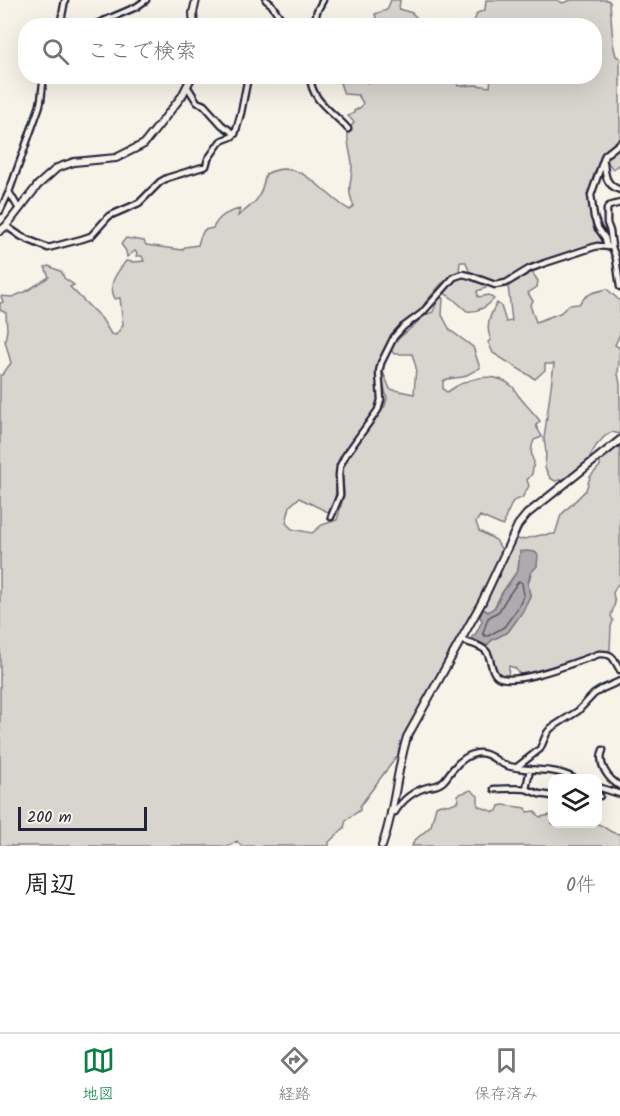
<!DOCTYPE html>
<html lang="ja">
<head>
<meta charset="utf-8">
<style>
  :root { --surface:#fff; --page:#f6f6f6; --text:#202124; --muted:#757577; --line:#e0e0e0; --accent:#0b8043 }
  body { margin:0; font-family:Kalam,"Klee One",sans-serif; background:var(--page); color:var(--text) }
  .controls { position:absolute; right:18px; bottom:18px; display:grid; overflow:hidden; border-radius:12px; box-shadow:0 6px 24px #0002 }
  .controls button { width:54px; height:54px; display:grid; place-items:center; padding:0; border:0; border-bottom:2px solid var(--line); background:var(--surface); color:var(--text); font:30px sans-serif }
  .scale { position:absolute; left:18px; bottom:15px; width:129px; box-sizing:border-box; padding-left:6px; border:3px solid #22223b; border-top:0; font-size:16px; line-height:21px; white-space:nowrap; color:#22223b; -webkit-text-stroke:4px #f7f3e8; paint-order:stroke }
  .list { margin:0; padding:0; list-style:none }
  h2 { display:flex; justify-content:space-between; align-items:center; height:78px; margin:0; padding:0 24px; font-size:26px }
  h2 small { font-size:20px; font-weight:400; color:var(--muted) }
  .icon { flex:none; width:33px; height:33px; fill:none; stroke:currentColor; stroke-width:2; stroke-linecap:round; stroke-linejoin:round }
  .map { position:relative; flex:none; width:620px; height:846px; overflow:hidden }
  .search { position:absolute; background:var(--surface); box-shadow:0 6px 24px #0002; left:18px; right:18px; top:18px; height:66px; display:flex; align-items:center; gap:15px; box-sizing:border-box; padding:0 21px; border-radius:24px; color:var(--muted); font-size:22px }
  .sheet { height:186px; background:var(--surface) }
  nav { display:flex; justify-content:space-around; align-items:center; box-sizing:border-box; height:84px; border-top:2px solid var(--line); background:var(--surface); font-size:16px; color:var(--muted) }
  nav a { display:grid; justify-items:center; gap:3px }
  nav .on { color:var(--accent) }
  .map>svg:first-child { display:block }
  .green { fill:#d8d5cf; stroke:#7d7c85; stroke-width:1.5 }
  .water { fill:#aeabad; stroke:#76747f; stroke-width:1.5 }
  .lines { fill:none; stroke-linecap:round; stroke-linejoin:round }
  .shore { stroke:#5a5969; stroke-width:1.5 }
  .street-casing { stroke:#22223b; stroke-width:9 }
  .secondary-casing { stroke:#22223b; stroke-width:10 }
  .street { stroke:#f7f3e8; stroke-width:4.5 }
  .secondary { stroke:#f7f3e8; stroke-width:6 }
</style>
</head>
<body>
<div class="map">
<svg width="620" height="846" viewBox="0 0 620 846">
  <rect width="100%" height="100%" fill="#f7f3e8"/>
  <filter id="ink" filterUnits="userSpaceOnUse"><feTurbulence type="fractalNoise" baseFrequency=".0167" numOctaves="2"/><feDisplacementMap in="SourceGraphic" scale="12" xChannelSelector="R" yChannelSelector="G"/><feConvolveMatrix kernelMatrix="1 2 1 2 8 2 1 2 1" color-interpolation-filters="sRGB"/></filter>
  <g filter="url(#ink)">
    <!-- green -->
    <path class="green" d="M391 0H400L399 9 412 13 424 25H378L375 14 387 10Z
      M486 0H557L563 3 571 0H608L610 2 613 44 616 56 620 58V167L618 165 613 169 608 163 606 153 602 156 595 180 587 194 594 230 602 237 603 244 560 255 530 266 506 281 494 283 469 271 466 262H460L459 272 441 284 425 303 421 312 402 326 393 336 379 363 377 372 379 400 376 409 338 466 335 501 330 513 299 498 290 506 286 523 292 529 312 533 322 525 337 520 344 495 342 471 346 460 385 406 387 398 380 372H383L390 389 414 394 416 367 412 354H394L390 348C398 337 404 335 413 326 421 319 423 315 433 312L439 297 443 298 442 315 450 330 473 347 480 368 463 377 447 379 443 381V389L447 392C465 379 494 369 513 387 516 391 515 391 518 395 525 404 533 412 540 421L536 425C537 430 541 433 542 437L534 440C531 447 530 455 534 462L532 474 527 480 529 486 522 498 513 501 506 516 503 526 480 516 476 522 479 531 496 540 503 552 481 601 399 758 396 757 360 806V810L346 820 344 828 329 842V846H241L237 841 229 846H0V375H2L11 363 5 341 7 330 6 313 0 310V303L3 302 1 296 12 297 25 292 49 277 45 267 49 266 62 272 64 278 74 285 70 287 102 319 111 334 116 335 123 325 120 298 115 299C107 283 117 273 126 261L134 262 144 261 142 256H136L137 253 135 251 127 257 126 251 121 244 126 238 144 241 146 245 182 250 185 247 198 245 200 238 204 230 213 228C219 216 227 212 240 209L238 216C258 201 260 199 266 174 302 155 323 196 350 210L354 206C345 187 353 181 352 163 351 155 347 143 348 135 349 130 351 126 354 122L348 116 354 113V111L361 107 363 103 358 95 344 94 340 83 351 79V77H360L362 79 368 83 377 79 376 77 456 76 458 86 476 85 490 87 491 77 594 76V26H492L489 22 488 25H473L477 13 485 10Z
      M532 272 538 281 537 287 528 293 533 301 530 305 536 322 560 313 569 305 579 304C587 293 594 292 607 289L620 301V334L615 345 620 348 618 374 620 384V434L612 432 605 436 596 446 587 462 565 479 555 481 550 478 545 468 546 452 544 439 554 364H545V370L535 379 493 353 488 342 491 340C485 328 490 314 497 303L501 306 506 322 512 321 508 286Z
      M463 277 485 284 486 288 477 291 478 297 489 295 494 299C487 307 478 312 467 311L452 298 444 293V289L457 278Z
      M620 444V584L617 585 613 593 615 603 611 616 613 620 611 627 610 650 530 674 520 675 515 668 509 666 508 677C492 676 496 657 486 646L492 640 508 632 523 611 530 596 528 584 531 574 520 552 518 570 502 593 494 608 488 612 483 609 496 582 516 537 520 540 541 535 555 534 561 515 586 490 590 477 600 466V459Z
      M471 790 478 796V806L494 812 497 811 499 806 503 805 526 808 527 812 534 811 540 817 552 815V824C567 824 584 821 598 824 608 827 607 833 620 834V846H412L414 841 431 826 436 806 440 804 449 805 459 801 457 795Z"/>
    <!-- water -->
    <path class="water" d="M526 551 535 552 538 555 537 566 530 574 528 584 530 596 523 611 508 632 492 640 486 646 471 638 476 633 482 621 480 617 483 609 488 612 495 607 502 593 518 570 520 552Z"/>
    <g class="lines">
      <!-- shore -->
      <path class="shore" d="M519 581 522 583 524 595 518 608 504 627 488 636H485L483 633 488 618 499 611 508 596Z"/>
      <defs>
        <path id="street" d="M266 0 271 4 286 26
          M60 26 65 0
          M92 26 136 7 146 0
          M314 26 317 11 323 0
          M310 76C311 102 334 112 348 129
          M187 86 197 102 204 105 222 125 235 134
          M604 163C605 176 606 185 620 190
          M9 192 19 209
          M0 211 9 192 39 108C43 97 41 86 45 76
          M6 226 22 237 48 248 82 239 91 236 109 216 139 203 160 182 167 178 206 166 208 159 220 142C224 138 231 139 235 134L241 113 247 82 251 76
          M607 247 605 238 598 228 594 217 591 195 605 155 620 143
          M612 247 610 231 607 223V209L609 206 620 203
          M331 517 340 495 339 475 340 466 345 456 378 410 381 400 379 372 381 363 394 337 403 327 422 313 454 277 463 274 471 276 495 285 506 283 529 269 545 263 597 246 612 247 616 258 620 287
          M461 640C468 643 481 645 486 651 492 658 490 671 497 676 512 688 581 660 599 654 614 653 613 659 620 670
          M603 750C597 764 608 779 620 786
          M517 767 540 749 547 733 551 728 578 711 594 694 602 689 620 681
          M598 787 620 794
          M494 789C503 789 518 788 526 789L530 769
          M526 789 539 794 552 796
          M598 794 600 796
          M391 811 395 812C403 799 413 791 428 787 432 786 437 786 441 783 446 780 449 773 453 769 459 761 470 753 480 753 490 753 497 762 505 765 528 773 552 766 573 778"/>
        <path id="secondary" d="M194 26 193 13 196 0
          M0 231 6 226 38 185 57 168 74 162 116 158 144 144 182 96 192 76
          M382 846C395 811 396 772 407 737L482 602 518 525 527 514 620 440"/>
      </defs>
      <!-- street casing -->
      <use href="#street" class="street-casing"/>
      <!-- secondary casing -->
      <use href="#secondary" class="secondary-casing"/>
      <!-- street -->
      <use href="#street" class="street"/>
      <!-- secondary -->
      <use href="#secondary" class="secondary"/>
    </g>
  </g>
</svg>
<div class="controls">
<button><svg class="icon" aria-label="layers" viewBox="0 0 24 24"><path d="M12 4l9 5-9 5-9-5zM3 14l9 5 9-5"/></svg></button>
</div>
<div class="scale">200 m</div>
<div class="search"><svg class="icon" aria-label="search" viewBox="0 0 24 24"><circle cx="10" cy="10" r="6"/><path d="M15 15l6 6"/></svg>ここで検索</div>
</div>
<section class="sheet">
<h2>周辺<small>0件</small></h2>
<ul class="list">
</ul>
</section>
<nav>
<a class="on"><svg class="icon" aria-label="map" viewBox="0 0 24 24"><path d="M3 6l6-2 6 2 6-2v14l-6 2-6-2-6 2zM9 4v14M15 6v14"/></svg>地図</a>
<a><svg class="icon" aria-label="directions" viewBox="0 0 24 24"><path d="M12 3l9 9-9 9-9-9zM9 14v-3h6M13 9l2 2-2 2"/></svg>経路</a>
<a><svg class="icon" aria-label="saved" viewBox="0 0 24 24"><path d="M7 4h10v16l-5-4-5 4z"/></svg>保存済み</a>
</nav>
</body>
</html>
